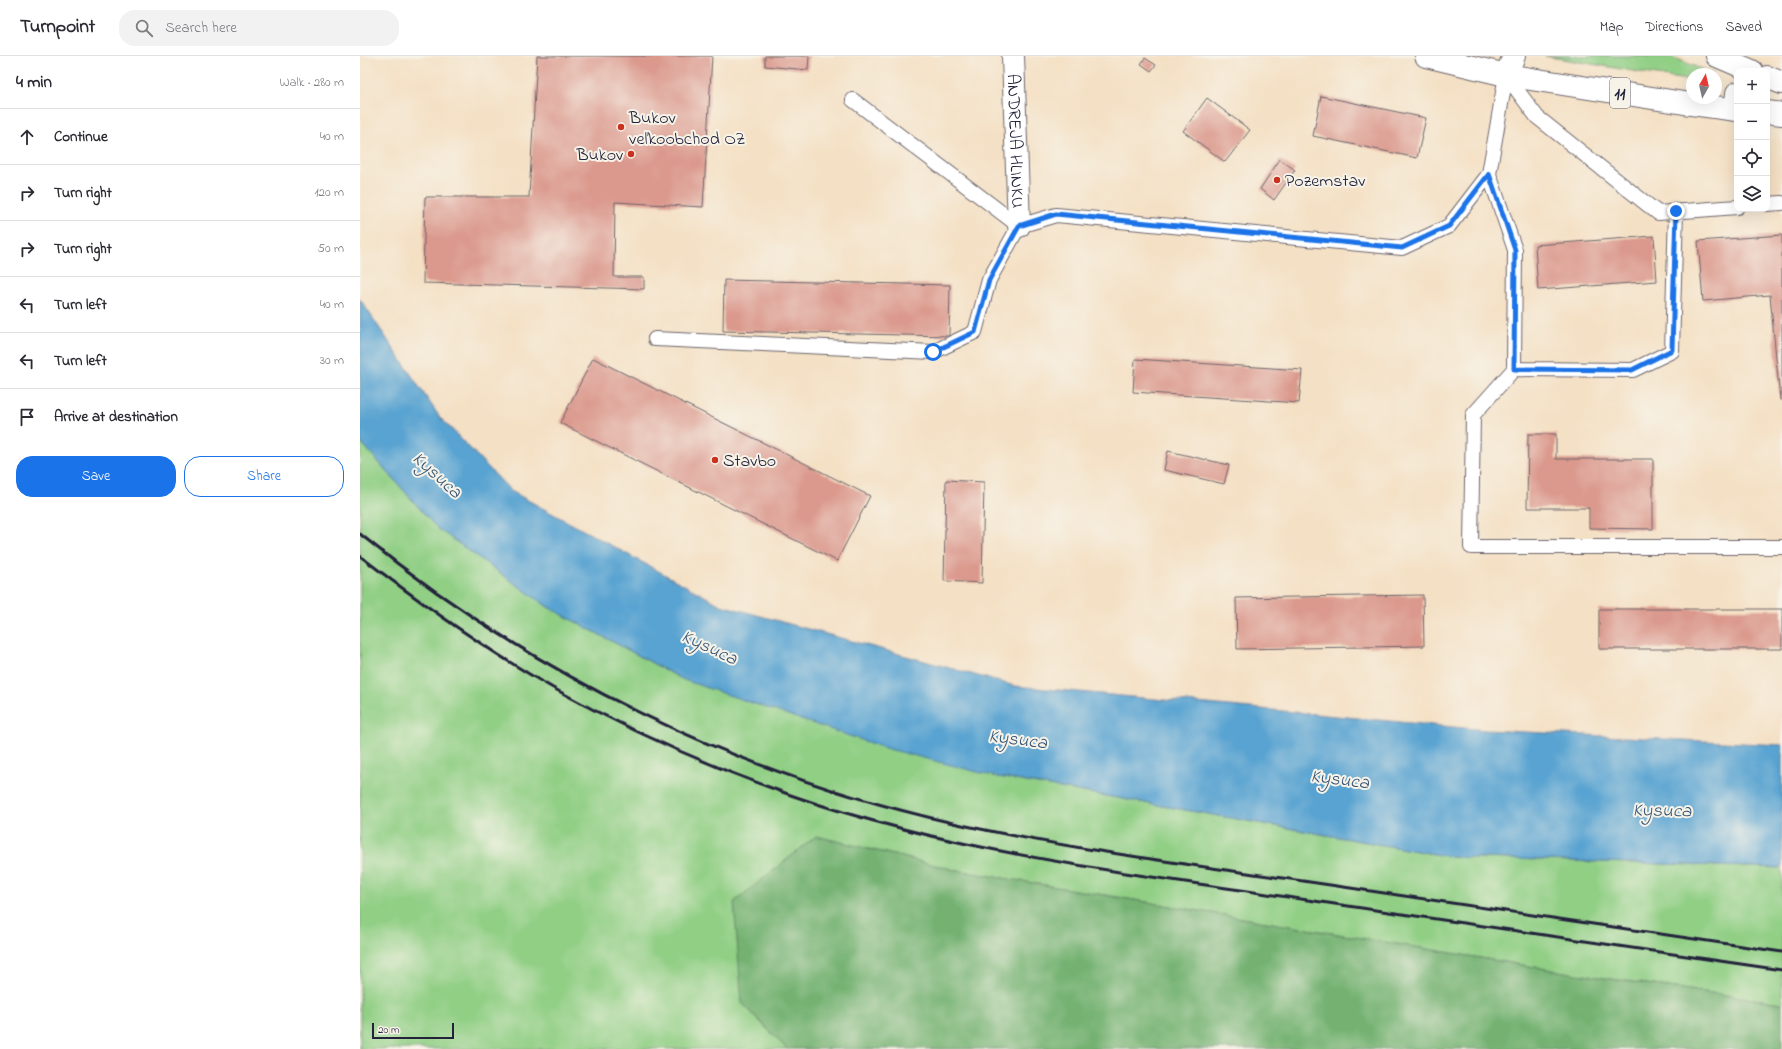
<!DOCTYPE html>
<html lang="en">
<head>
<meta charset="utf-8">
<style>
  :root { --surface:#fff; --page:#f2f2f3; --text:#2b2b33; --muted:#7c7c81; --line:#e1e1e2; --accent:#1a73e8 }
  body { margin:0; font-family:"Indie Flower",sans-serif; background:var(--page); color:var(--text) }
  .controls { position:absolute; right:12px; top:12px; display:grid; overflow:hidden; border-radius:8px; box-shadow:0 4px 16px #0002 }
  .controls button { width:36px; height:36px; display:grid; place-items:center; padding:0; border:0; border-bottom:1px solid var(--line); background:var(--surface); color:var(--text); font:20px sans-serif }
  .compass { position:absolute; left:1326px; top:12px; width:36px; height:36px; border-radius:50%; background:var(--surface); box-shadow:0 4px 16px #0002; rotate:8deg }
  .scale { position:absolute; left:12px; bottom:10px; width:82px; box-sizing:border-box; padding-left:4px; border:2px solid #22223b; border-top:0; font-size:11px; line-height:14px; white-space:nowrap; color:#22223b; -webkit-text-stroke:3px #f7f3e8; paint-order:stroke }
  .stop { position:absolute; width:12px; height:12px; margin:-9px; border:3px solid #1a73e8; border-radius:50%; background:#fff }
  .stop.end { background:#1a73e8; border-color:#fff; box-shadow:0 1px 4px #0008 }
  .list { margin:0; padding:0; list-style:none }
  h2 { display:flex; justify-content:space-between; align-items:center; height:52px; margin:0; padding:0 16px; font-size:17px }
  h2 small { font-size:13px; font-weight:400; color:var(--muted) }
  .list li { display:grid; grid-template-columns:26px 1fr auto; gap:12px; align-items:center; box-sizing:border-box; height:56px; padding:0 16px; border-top:1px solid var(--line) }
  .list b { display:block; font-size:15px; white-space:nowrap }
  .list em { font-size:13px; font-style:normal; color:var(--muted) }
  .actions { display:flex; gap:8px; padding:12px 16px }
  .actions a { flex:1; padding:9px 0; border:1px solid var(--accent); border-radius:16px; text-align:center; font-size:14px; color:var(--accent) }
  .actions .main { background:var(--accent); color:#fff }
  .icon { flex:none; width:22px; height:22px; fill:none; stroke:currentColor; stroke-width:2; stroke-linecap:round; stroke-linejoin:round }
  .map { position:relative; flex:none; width:1422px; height:993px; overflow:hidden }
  header { display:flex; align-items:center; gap:24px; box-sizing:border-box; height:56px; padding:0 20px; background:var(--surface); border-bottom:1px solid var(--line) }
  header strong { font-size:19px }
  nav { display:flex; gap:22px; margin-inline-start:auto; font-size:14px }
  .search { width:280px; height:36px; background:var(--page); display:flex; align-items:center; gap:10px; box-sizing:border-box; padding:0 14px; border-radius:16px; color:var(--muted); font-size:15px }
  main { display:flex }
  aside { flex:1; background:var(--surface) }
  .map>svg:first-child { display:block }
  .green { fill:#91cf85; stroke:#5a7860 }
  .forest { fill:#74b272; stroke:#4b6a56 }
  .water { fill:#59a3d1; stroke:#3e6286 }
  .building { fill:#db998d }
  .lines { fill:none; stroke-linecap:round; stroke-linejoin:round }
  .lane-casing { stroke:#6c646b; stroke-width:16 }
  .street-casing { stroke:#6c646b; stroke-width:24 }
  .primary-casing { stroke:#6c646b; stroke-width:24 }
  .lane { stroke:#fff; stroke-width:14 }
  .street { stroke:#fff; stroke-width:22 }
  .primary { stroke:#fff; stroke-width:22 }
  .rail { stroke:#22223b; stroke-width:3 }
  .route { stroke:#1a73e8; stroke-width:5 }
  .poi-dot { fill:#c8321e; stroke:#f7f3e8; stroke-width:1.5 }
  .labels { text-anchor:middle; stroke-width:4; stroke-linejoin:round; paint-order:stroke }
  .shield { fill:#f7f3e8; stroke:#62616f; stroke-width:1 }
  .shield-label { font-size:17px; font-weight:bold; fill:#22223b }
  .poi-label { font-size:18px; fill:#22223b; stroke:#f7f3e8; text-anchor:start }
  .street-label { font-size:18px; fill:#22223b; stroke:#f7f3e8 }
  .water-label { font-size:19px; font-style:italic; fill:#385677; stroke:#f7f3e8 }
</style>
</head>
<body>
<header>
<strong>Turnpoint</strong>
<div class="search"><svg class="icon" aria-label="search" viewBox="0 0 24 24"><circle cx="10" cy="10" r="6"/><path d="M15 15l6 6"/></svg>Search here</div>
<nav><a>Map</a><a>Directions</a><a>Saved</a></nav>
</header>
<main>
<aside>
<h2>4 min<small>Walk · 280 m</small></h2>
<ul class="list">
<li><svg class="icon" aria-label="ahead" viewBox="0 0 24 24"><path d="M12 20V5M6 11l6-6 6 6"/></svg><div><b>Continue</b></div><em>40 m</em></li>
<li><svg class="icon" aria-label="right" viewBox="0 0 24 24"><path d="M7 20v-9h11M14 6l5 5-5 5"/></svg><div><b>Turn right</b></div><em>120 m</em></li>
<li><svg class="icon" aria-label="right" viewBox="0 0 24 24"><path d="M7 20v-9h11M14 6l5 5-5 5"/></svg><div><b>Turn right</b></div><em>50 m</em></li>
<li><svg class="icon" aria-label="left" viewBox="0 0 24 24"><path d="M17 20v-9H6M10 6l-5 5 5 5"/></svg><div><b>Turn left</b></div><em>40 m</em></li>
<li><svg class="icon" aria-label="left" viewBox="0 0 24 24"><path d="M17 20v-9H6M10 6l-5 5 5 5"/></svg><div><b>Turn left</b></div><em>30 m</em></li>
<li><svg class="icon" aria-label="arrive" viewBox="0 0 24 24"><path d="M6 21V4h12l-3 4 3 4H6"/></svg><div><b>Arrive at destination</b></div></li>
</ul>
<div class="actions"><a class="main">Save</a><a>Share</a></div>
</aside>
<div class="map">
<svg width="1422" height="993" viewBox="0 0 1422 993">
  <rect width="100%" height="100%" fill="#f7f3e8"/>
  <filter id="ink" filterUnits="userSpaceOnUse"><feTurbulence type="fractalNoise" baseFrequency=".025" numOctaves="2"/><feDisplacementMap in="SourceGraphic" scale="8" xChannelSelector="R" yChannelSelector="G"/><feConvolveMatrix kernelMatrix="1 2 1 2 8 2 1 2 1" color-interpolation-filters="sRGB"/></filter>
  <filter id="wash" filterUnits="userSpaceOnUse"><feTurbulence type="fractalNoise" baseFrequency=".012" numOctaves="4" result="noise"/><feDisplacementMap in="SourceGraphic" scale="16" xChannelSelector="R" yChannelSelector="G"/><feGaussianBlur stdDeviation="0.9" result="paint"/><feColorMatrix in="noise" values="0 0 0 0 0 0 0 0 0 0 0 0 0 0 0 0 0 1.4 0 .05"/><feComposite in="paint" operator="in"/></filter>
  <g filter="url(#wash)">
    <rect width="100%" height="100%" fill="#f4e0c4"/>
    <!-- green -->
    <path class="green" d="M1185 0H1310L1353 18H1332V25Z
      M0 385 77 472 188 551 324 624 633 720 1091 801 1422 812V947L1216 918 595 814 456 780 382 947 427 993H0Z"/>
    <!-- forest -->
    <path class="forest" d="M456 780 595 814 1216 918 1422 947V993H427L382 947 374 846Z"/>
    <!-- water -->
    <path class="water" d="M0 243 79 360 151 435 361 549 655 630 1126 674 1422 689V812L1091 801 633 720 525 692 324 624 188 551 77 472 0 385Z"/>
    <g id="blocks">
      <!-- building -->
      <path class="building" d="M177 0H352L343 151 255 146 254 221H284V233L63 227 65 141H169Z
        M405 0H449L448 14 405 10Z
        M785 2 796 9 791 15 781 8Z
        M961 40 1066 62 1057 102 953 80Z
        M847 42 890 74 865 106 823 75Z
        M920 103 935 114 914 144 900 133Z
        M1422 179V344H1420L1410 239 1343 245 1338 185Z
        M1294 180 1297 225 1178 234 1175 189Z
        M364 224 590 229 589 280 363 275Z
        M233 302 510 440 477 505 200 367Z
        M775 303 942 314 939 347 773 336Z
        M1168 378H1196V403H1293V473L1229 472V452H1167Z
        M808 395 869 409 864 428 804 414Z
        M586 424 624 426 622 527 584 525Z
        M1063 539 1064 590 877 593 876 542Z
        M1239 553H1422V593H1239Z"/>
    </g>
  </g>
  <g filter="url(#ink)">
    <use href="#blocks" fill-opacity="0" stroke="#6c646b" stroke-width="1"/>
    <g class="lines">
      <defs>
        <path id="lane" d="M1146 19 1177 61 1298 157 1377 151
          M493 44 659 170
          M1129 118 1155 194 1154 313 1113 359 1111 491H1422
          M1407 148 1422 147
          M295 283 573 296 615 276 629 224 659 170 696 159 1042 192 1089 170 1129 118 1146 19
          M1154 313 1273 314 1312 295 1316 155"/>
        <g id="street">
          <path id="s1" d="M653 0 659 170"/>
          <path d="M1357 0 1392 15"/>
          <path d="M1146 19 1154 0"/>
          <path d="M1407 21 1422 27"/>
          <path d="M1375 53 1377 37"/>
        </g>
        <path id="primary" d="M1066 0 1146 19 1324 47 1377 54
          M1407 56 1422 58"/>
      </defs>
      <!-- lane casing -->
      <use href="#lane" class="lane-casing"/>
      <!-- street casing -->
      <use href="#street" class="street-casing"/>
      <!-- primary casing -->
      <use href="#primary" class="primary-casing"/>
      <!-- lane -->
      <use href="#lane" class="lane"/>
      <!-- street -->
      <use href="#street" class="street"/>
      <!-- primary -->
      <use href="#primary" class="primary"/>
      <!-- rail -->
      <path class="rail" d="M0 478C172 618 376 718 593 767 708 793 826 808 943 825 1103 849 1262 872 1422 896
        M0 500C62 548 126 594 193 632 261 670 333 703 406 730 567 791 737 813 907 838 1078 863 1250 889 1422 914"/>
    </g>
  </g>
  <g class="lines" filter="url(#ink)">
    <!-- route -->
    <path class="route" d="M573 296 615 276 629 224 659 170 696 158 1042 192 1089 170 1129 118 1155 194 1154 313 1272 314 1312 294 1316 155"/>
  </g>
  <!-- markers -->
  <g class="poi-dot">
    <circle cx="261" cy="71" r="4"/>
    <circle cx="271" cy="98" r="4"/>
    <circle cx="917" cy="124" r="4"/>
    <circle cx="355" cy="404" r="4"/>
  </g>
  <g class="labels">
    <!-- shield labels -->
    <rect class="shield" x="1250" y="22" width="20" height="30" rx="3"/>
    <g class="shield-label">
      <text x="1260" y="43">11</text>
    </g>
    <!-- poi labels -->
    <g class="poi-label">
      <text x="269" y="67">Bukov<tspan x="269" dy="21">veľkoobchod OZ</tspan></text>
      <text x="263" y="104" text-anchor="end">Bukov</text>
      <text x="925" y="130">Pozemstav</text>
      <text x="363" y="410">Stavbo</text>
    </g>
    <!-- street labels -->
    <g class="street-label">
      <text dy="6" stroke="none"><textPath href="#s1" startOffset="85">ANDREJA HLINKU</textPath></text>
    </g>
    <!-- water labels -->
    <g class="water-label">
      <text transform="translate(78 418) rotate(42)" y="7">Kysuca</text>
      <text transform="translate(350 590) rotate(25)" y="7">Kysuca</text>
      <text transform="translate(658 682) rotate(7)" y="7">Kysuca</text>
      <text transform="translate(980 722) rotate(7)" y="7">Kysuca</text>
      <text transform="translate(1302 753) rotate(1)" y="7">Kysuca</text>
    </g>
  </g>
</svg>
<div class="controls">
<button>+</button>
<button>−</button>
<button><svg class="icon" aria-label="locate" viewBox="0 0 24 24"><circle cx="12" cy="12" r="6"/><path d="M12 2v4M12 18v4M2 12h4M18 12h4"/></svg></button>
<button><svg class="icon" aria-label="layers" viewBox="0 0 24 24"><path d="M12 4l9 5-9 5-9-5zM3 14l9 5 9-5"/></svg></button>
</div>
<svg class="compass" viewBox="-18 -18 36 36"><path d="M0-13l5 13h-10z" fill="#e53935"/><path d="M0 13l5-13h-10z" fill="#7c7c81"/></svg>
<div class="scale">20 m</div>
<div class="stop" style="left:573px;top:296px"></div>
<div class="stop end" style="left:1316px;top:155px"></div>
</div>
</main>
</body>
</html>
